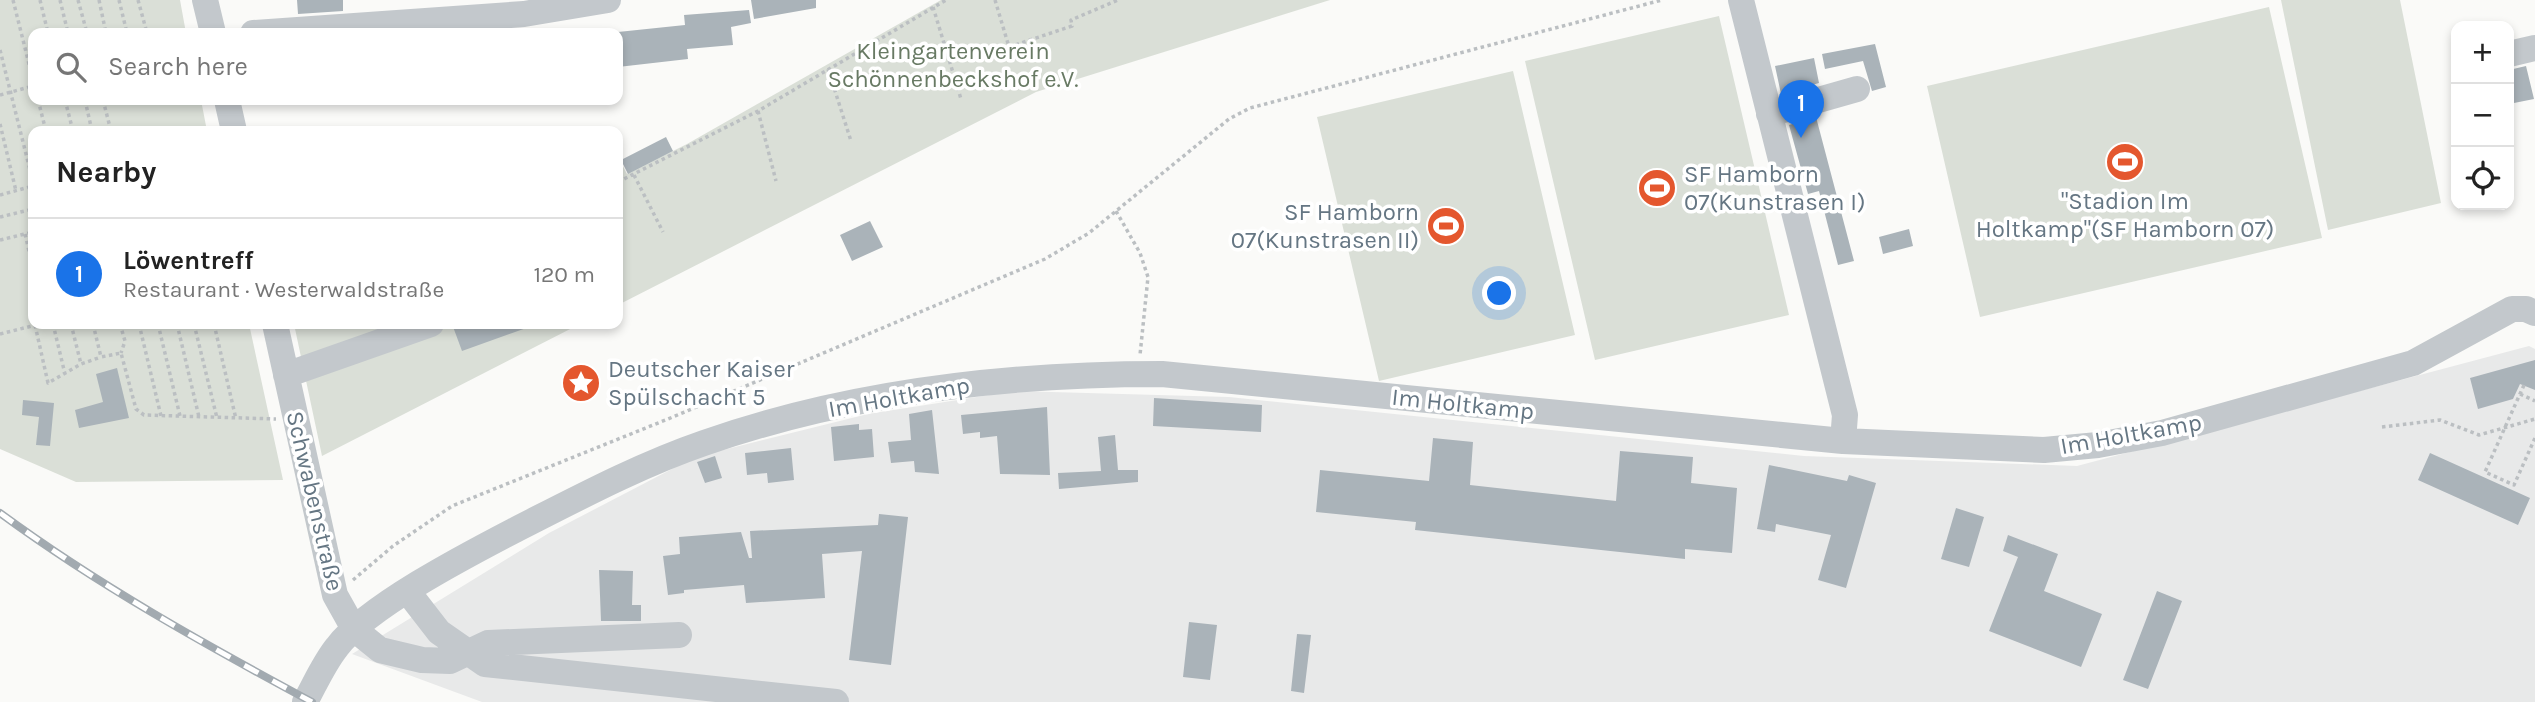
<!DOCTYPE html>
<html lang="en">
<head>
<meta charset="utf-8">
<style>
  :root { --surface:#fff; --page:#f2f2f2; --text:#222; --muted:#767676; --line:#e0e0e0; --accent:#1a73e8 }
  body { margin:0; font-family:Karla,sans-serif; background:var(--page); color:var(--text) }
  .controls { position:absolute; right:21px; top:21px; display:grid; overflow:hidden; border-radius:14px; box-shadow:0 4px 10px #0003 }
  .controls button { width:63px; height:63px; display:grid; place-items:center; padding:0; border:0; border-bottom:2px solid var(--line); background:var(--surface); color:var(--text); font:35px sans-serif }
  .you { position:absolute; left:1500px; top:294px; width:24px; height:24px; margin:-18px; border:5px solid #fff; border-radius:50%; background:#1a73e8; box-shadow:0 0 0 10px #1a73e833 }
  .badge { display:grid; place-items:center; width:46px; height:46px; border-radius:50%; background:var(--accent); color:#fff; font-size:23px; font-weight:700 }
  .pin { position:absolute; translate:-50% -58px; filter:drop-shadow(0 2px 4px #0008) }
  .pin::after { content:''; position:absolute; top:37px; width:24px; height:21px; background:inherit; clip-path:polygon(0 0,100% 0,50% 100%) }
  .list { margin:0; padding:0; list-style:none }
  h2 { display:flex; justify-content:space-between; align-items:center; height:91px; margin:0; padding:0 28px; font-size:30px }
  h2 small { font-size:23px; font-weight:400; color:var(--muted) }
  .list li { display:grid; grid-template-columns:46px 1fr auto; gap:21px; align-items:center; box-sizing:border-box; height:112px; padding:0 28px; border-top:2px solid var(--line) }
  .list b { display:block; font-size:26px; white-space:nowrap }
  .list p { margin:0; font-size:23px; white-space:nowrap; color:var(--muted) }
  .list em { font-size:23px; font-style:normal; color:var(--muted) }
  .icon { flex:none; width:38px; height:38px; fill:none; stroke:currentColor; stroke-width:2; stroke-linecap:round; stroke-linejoin:round }
  .map { position:relative; flex:none; width:2535px; height:702px; overflow:hidden }
  .search { position:absolute; background:var(--surface); box-shadow:0 4px 10px #0003; left:28px; top:28px; width:595px; height:77px; display:flex; align-items:center; gap:18px; box-sizing:border-box; padding:0 24px; border-radius:14px; color:var(--muted); font-size:26px }
  .panel { position:absolute; background:var(--surface); box-shadow:0 4px 10px #0003; left:28px; top:126px; width:595px; height:203px; border-radius:14px }
  .map>svg:first-child { display:block }
  .built { fill:#e8e9e9 }
  .green { fill:#dadfd7 }
  .building { fill:#aab3b9 }
  .lines { fill:none; stroke-linecap:round; stroke-linejoin:round }
  .path { stroke:#bbbfc2; stroke-width:3.5; stroke-dasharray:3.5 3.5; stroke-linecap:butt }
  .minor { stroke:#c3c8cc; stroke-width:26 }
  .rail-casing { stroke:#a2aab0; stroke-width:8 }
  .rail { stroke:#fff; stroke-width:5; stroke-dasharray:16; stroke-linecap:butt }
  .labels { text-anchor:middle; stroke-width:7; stroke-linejoin:round; paint-order:stroke }
  .park-label { font-size:24px; fill:#687a64; stroke:#fff }
  .poi-label { font-size:24px; fill:#657683; stroke:#fff; text-anchor:start }
  .street-label { font-size:24px; fill:#657683; stroke:#fff }
</style>
</head>
<body>
<div class="map">
<svg width="2535" height="702" viewBox="0 0 2535 702">
  <rect width="100%" height="100%" fill="#fafaf8"/>
  <!-- built -->
  <path class="built" d="M2529 346 2535 349V702H482L352 654 549 533 695 457 868 414 1015 391 1229 397 1804 456 2077 466Z"/>
  <!-- green -->
  <path class="green" d="M0 0H180L186 33H33V100H201L207 131H33V324H249L283 480 76 482 0 449Z
    M941 0H1330L1036 92 618 305V157L627 174 687 144Z
    M2281 0H2400L2441 203 2328 230Z
    M2269 7 2322 238 1980 317 1927 86Z
    M1719 16 1789 315 1595 360 1525 61Z
    M1513 71 1575 335 1379 381 1317 117Z
    M294 324H580L322 456Z"/>
  <!-- building -->
  <path class="building" d="M297 0H343V11L298 14Z
    M751 0H816V8L754 19Z
    M749 10 751 23 731 27 733 45 687 49 688 59 618 67V32L685 25 684 15Z
    M1875 44 1886 87 1872 91 1863 61 1825 69 1822 54Z
    M1814 58 1819 83 1781 94 1775 66Z
    M2526 66 2534 99 2509 104V70Z
    M1816 117 1854 261 1838 265 1819 191 1808 194 1789 125Z
    M666 137 673 151 628 174 621 160Z
    M870 221 883 247 852 261 840 235Z
    M1909 229 1913 246 1883 254 1879 237Z
    M452 324H532V326L462 351Z
    M2535 360V390L2520 384 2513 399 2478 409 2470 378Z
    M117 368 129 418 79 428 75 410 103 402 96 374Z
    M1154 398 1262 405 1261 432 1153 426Z
    M23 400 54 403 50 446 36 445 39 417 22 415Z
    M1047 407 1050 475 1000 474 997 436 980 438V432L963 434 961 415Z
    M932 410 939 474 915 472 914 461 891 463 888 442 911 440 909 414Z
    M859 424V430L872 429 874 457 834 461 831 427Z
    M1115 435 1118 470H1138V482L1059 489 1058 473 1101 471 1098 437Z
    M1433 438 1473 442 1470 485 1616 501 1620 451 1693 457 1691 483 1737 488 1732 553 1685 549V559L1415 530 1416 522 1316 512 1320 470 1429 481Z
    M791 448 794 480 768 483 767 473 747 475 745 453Z
    M2430 453 2530 498 2518 525 2418 480Z
    M715 456 722 478 705 483 697 462Z
    M1769 465 1847 481 1849 475 1876 483 1846 588 1818 580 1831 535 1776 524 1775 532 1757 529Z
    M1956 508 1984 517 1969 567 1941 559Z
    M879 514 908 517 891 665 849 660 862 551 822 554 825 598 746 603 744 585 684 590V593L668 595 663 556 680 554 679 537 741 532 749 558H752L750 531 878 525Z
    M2008 535 2058 554 2044 591 2102 614 2081 667 1989 631 2018 557 2003 551Z
    M599 570 633 571 632 605H641V621H601Z
    M2157 591 2182 601 2148 689 2123 680Z
    M1189 622 1217 625 1210 680 1183 677Z
    M1297 634 1311 635 1304 693 1291 691Z"/>
  <g class="lines">
    <!-- path -->
    <path class="path" d="M13 0 33 80
      M40 0 48 33
      M60 0 68 33
      M78 0 87 33
      M99 0 106 33
      M119 0 127 33
      M138 0 147 33
      M995 0 1009 47 1072 26 1071 20 1118 0
      M933 7 961 99
      M0 50 33 182
      M828 69 851 141
      M0 95 33 86
      M38 100 46 131
      M65 100 73 131
      M85 100 92 131
      M103 100 111 131
      M758 111 776 181
      M0 124 16 191
      M634 175 663 232
      M618 182 758 111 946 0
      M0 195 33 186
      M1116 211 1140 253 1148 277 1140 355
      M0 217 33 209
      M25 234 33 268
      M0 240 33 232
      M53 324 65 374
      M71 324 81 364
      M93 324 101 357 121 353 136 409 144 415 276 419
      M120 324 125 341 121 353
      M139 324 161 416
      M158 324 180 416
      M177 324 199 417
      M194 324 217 418
      M214 324 236 419
      M35 325 48 383 81 364 101 357
      M0 334 40 324
      M2524 385 2485 472 2514 485 2535 438
      M2520 394 2535 401
      M2382 427 2440 420 2479 435 2535 419
      M353 580 393 546 452 506 668 419 1045 259 1089 233 1229 119 1250 108 1662 0"/>
    <!-- minor -->
    <path class="minor" d="M205 0 213 33
      M1741 0 1845 415 1843 441
      M253 33 524 14 608 0
      M2509 54 2535 48
      M227 100 234 131
      M1769 114 1857 89
      M275 324 335 595 354 629 380 650 422 660 450 661 488 643 679 635
      M286 375 431 324
      M408 592 439 632 485 664 836 702
      M305 702C315 684 324 663 337 647 368 606 469 554 517 529 578 498 640 465 704 443 850 392 1008 374 1162 374L1843 441 2044 450 2098 445 2162 433 2413 363 2512 309H2526L2535 313"/>
    <defs>
      <path id="rail" d="M0 513C98 585 206 645 312 702"/>
    </defs>
    <!-- rail casing -->
    <use href="#rail" class="rail-casing"/>
    <!-- rail -->
    <use href="#rail" class="rail"/>
  </g>
  <!-- icons -->
  <defs>
    <symbol id="stadium-disc" viewBox="-11 -11 22 22"><circle r="9.5" fill="#e4572e" stroke="#fff"/><path d="M0-5a6.5 5 0 1 0 0 10a6.5 5 0 1 0 0-10ZM-3.5-1.8h7v3.6h-7Z" fill="#fff"/></symbol>
    <symbol id="sight-disc" viewBox="-11 -11 22 22"><circle r="9.5" fill="#e4572e" stroke="#fff"/><path d="M0-6L1.8-2.2L6-1.7L2.9 1.2L3.7 5.4L0 3.3L-3.7 5.4L-2.9 1.2L-6-1.7L-1.8-2.2Z" fill="#fff"/></symbol>
  </defs>
  <g fill-rule="evenodd">
    <use href="#stadium-disc" x="2103" y="140" width="44" height="44"/>
    <use href="#stadium-disc" x="1635" y="166" width="44" height="44"/>
    <use href="#stadium-disc" x="1424" y="204" width="44" height="44"/>
    <use href="#sight-disc" x="559" y="361" width="44" height="44"/>
  </g>
  <g class="labels">
    <!-- park labels -->
    <g class="park-label">
      <text x="953" y="59">Kleingartenverein<tspan x="953" dy="28">Schönnenbeckshof e.V.</tspan></text>
    </g>
    <!-- poi labels -->
    <g class="poi-label">
      <text x="1684" y="182">SF Hamborn<tspan x="1684" dy="28">07(Kunstrasen I)</tspan></text>
      <text x="2125" y="209" text-anchor="middle">"Stadion Im<tspan x="2125" dy="28">Holtkamp"(SF Hamborn 07)</tspan></text>
      <text x="1419" y="220" text-anchor="end">SF Hamborn<tspan x="1419" dy="28">07(Kunstrasen II)</tspan></text>
      <text x="608" y="377">Deutscher Kaiser<tspan x="608" dy="28">Spülschacht 5</tspan></text>
    </g>
    <!-- street labels -->
    <g class="street-label">
      <text transform="translate(899 397) rotate(-10)" y="8">Im Holtkamp</text>
      <text transform="translate(1463 404) rotate(6)" y="8">Im Holtkamp</text>
      <text transform="translate(2131 434) rotate(-10)" y="8">Im Holtkamp</text>
      <text transform="translate(315 501) rotate(77)" y="8">Schwabenstraße</text>
    </g>
  </g>
</svg>
<div class="controls">
<button>+</button>
<button>−</button>
<button><svg class="icon" aria-label="locate" viewBox="0 0 24 24"><circle cx="12" cy="12" r="6"/><path d="M12 2v4M12 18v4M2 12h4M18 12h4"/></svg></button>
</div>
<div class="you"></div>
<div class="pin badge" style="left:1801px;top:138px">1</div>
<div class="search"><svg class="icon" aria-label="search" viewBox="0 0 24 24"><circle cx="10" cy="10" r="6"/><path d="M15 15l6 6"/></svg>Search here</div>
<section class="panel">
<h2>Nearby<small></small></h2>
<ul class="list">
<li><span class="badge">1</span><div><b>Löwentreff</b><p>Restaurant · Westerwaldstraße</p></div><em>120 m</em></li>
</ul>
</section>
</div>
</body>
</html>
